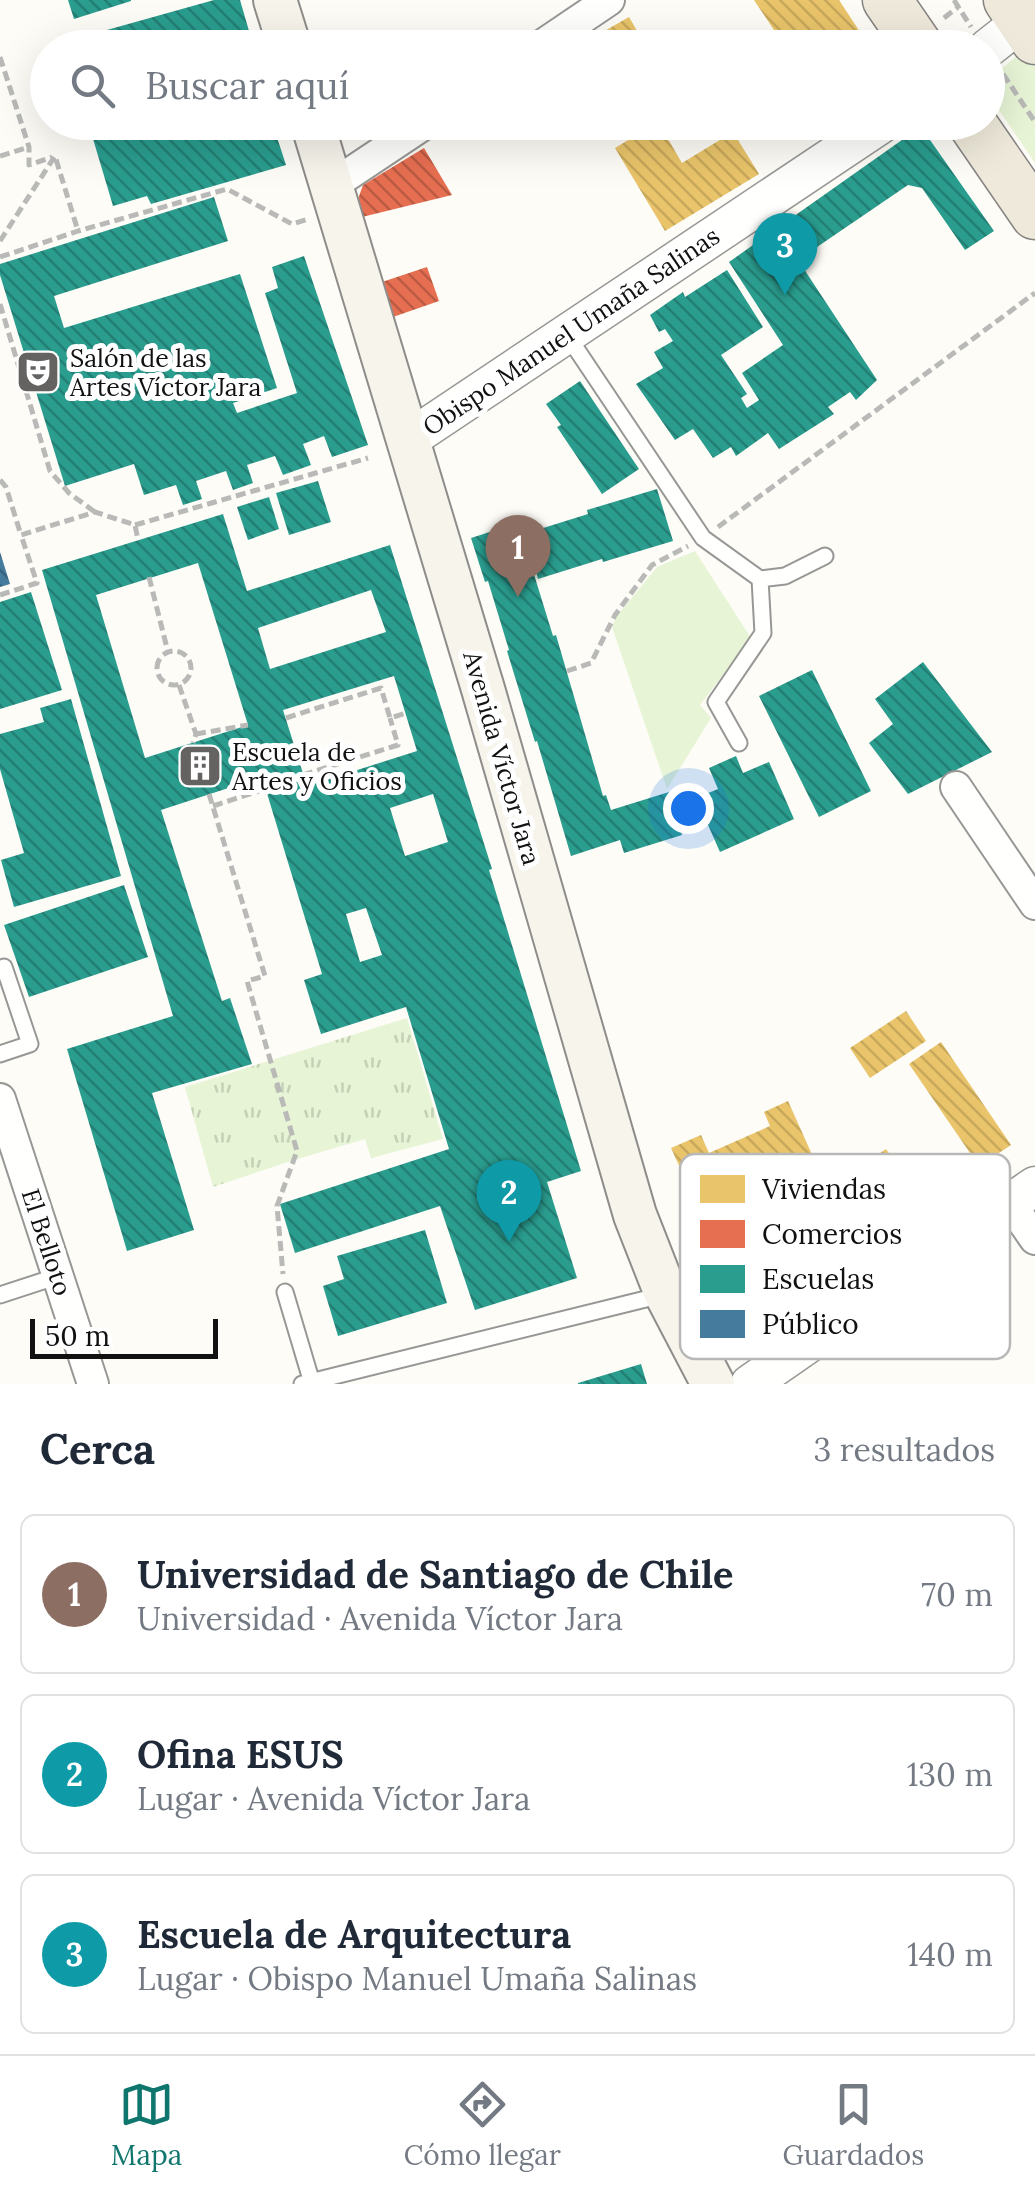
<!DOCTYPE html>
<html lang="es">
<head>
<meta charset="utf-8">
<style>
  :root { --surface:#fff; --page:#f2f2f3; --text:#1f2937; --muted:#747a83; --line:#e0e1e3; --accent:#0f766e }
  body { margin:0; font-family:Lora,serif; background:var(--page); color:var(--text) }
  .scale { position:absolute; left:30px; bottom:25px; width:188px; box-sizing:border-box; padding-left:10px; border:5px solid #111; border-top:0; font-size:28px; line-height:35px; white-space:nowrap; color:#111; -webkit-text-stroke:8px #fff; paint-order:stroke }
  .you { position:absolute; left:688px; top:808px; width:35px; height:35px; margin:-25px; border:8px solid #fff; border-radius:50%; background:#1a73e8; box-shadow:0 0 0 15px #1a73e833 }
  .badge { display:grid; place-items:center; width:65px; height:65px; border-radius:50%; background:var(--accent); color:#fff; font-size:32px; font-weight:700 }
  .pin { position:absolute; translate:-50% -82px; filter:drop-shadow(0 2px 5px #0008) }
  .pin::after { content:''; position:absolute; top:52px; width:35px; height:30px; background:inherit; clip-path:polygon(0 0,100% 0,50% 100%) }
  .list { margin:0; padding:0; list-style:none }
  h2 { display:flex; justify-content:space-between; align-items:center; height:130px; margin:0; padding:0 40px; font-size:42px }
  h2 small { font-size:32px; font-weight:400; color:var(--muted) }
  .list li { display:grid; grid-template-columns:65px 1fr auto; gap:30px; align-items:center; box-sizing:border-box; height:160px; margin:0 20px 20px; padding:0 20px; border:2px solid var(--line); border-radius:15px }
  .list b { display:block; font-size:38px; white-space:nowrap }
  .list p { margin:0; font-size:32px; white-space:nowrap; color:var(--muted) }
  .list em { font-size:32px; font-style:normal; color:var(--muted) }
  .icon { flex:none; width:55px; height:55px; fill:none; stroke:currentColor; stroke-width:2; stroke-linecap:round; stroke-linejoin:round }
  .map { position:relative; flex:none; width:1035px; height:1384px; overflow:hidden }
  .search { position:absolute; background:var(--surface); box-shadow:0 10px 40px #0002; left:30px; right:30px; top:30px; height:110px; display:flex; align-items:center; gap:25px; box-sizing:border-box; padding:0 35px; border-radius:55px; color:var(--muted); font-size:38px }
  .sheet { height:670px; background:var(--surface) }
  nav { display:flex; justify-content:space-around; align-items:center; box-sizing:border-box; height:140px; border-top:2px solid var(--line); background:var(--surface); font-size:28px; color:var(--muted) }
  nav a { display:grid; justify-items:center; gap:5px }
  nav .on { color:var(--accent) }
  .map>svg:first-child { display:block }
  .grass { fill:url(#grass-tufts) }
  .park { fill:#e7f4d5 }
  .homes { fill:url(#homes-back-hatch) }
  .shops { fill:url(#shops-back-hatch) }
  .schools { fill:url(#schools-back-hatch); fill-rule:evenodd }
  .public { fill:url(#public-back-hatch) }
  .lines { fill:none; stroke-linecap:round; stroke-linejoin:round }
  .service-casing { stroke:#979795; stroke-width:19 }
  .minor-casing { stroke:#979795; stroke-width:34 }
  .tertiary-casing { stroke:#979795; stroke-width:41 }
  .secondary-casing { stroke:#8e8d8b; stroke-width:46 }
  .primary-casing { stroke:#858482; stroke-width:51 }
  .path { stroke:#b9b9b8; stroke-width:5; stroke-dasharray:10 5; stroke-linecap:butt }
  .service { stroke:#fffffe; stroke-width:15 }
  .minor { stroke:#fffffe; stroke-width:30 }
  .tertiary { stroke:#fffffe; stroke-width:38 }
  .secondary { stroke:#f6f4eb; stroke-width:42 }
  .primary { stroke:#eee9da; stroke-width:48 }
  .labels { text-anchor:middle; stroke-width:10; stroke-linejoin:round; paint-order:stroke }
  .street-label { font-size:25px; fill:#111; stroke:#fff }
  .poi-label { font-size:25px; fill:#111; stroke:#fff; text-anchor:start }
  .key { fill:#fff; stroke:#b8b8b8; stroke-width:2.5 }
  .key-label { font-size:28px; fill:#111 }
</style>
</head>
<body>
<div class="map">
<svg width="1035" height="1384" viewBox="0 0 1035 1384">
  <defs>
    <pattern id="grass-tufts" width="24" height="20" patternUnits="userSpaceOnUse" patternTransform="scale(2.5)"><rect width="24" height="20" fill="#e7f4d5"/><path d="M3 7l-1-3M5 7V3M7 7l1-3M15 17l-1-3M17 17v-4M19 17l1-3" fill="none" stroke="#c5d0b6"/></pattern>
    <pattern id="homes-back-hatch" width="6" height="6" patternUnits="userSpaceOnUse" patternTransform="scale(2.5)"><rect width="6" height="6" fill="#e9c46a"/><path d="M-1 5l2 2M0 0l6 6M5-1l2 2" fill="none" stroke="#c7a75b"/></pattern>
    <pattern id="shops-back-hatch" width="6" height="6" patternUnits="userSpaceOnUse" patternTransform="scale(2.5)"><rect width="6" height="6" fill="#e76f51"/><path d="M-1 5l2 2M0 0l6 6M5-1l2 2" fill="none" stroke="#ba5a42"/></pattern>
    <pattern id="schools-back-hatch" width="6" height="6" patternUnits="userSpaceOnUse" patternTransform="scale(2.5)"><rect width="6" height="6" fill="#2a9d8f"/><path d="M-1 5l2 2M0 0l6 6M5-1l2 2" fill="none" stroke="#237f73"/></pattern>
    <pattern id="public-back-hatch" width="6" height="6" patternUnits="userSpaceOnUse" patternTransform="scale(2.5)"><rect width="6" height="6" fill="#457b9d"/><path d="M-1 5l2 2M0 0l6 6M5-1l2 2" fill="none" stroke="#38637f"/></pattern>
  </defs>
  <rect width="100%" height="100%" fill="#fdfcf7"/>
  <!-- grass -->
  <path class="grass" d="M407 1018 443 1139 371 1158 365 1139 294 1160 213 1187 185 1087Z"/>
  <!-- park -->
  <path class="park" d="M1024 50 1035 67V163L988 94V80Z
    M695 551 751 638 700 705 711 718 667 789 612 627 616 617 657 567Z"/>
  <!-- homes -->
  <path class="homes" d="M754 0H839L860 32 837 48H786Z
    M629 17 647 48H575Z
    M658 122 682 163 733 132 759 174 665 231 615 148Z
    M906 1011 926 1041 870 1078 850 1048Z
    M941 1042 1011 1145 979 1166 909 1064Z
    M788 1101 814 1159 787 1171 781 1159 726 1184 759 1256 781 1257 845 1212 867 1245 799 1292 730 1277 671 1148 701 1135 709 1153 770 1126 764 1112Z
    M886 1149 923 1202 893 1223 856 1170Z"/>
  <!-- shops -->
  <path class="shops" d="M424 148 452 195 362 217 358 199 363 185Z
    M427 267 439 301 393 317 382 282Z"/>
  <!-- schools -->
  <path class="schools" d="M68 0H131V1L74 19Z
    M214 0H240L254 48H65L64 42Z
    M88 122H272L286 165 151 204 147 196 113 206Z
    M909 135 930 140 994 231 965 250 922 188 908 185 798 260 877 380 856 400 850 392 828 407 834 414 779 449 768 433 736 456 731 447 713 458 693 429 675 440 636 384 663 368 654 352 673 341 665 329 659 332 650 315 683 292 685 297 727 270 763 327 721 355 747 394 741 398 747 408 759 400 742 373 783 345 729 262Z
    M214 197 228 241 54 296 64 328 240 274 277 388 233 403 237 413 297 393 265 293 278 288 272 267 304 256 368 445 332 457 324 436 303 444 311 465 283 475 275 456 247 465 253 483 233 490 226 471 196 481 202 499 183 505 176 485 144 495 134 464 65 486 0 275V264Z
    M580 381 639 469 602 494 557 427 561 425 546 404Z
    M318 481 331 522 289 535 276 493Z
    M657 489 673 541 603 562 602 559 538 579 535 567 532 568 553 636 556 635 603 796 606 795 611 810 669 792 682 835 624 853 620 840 571 856 537 741 535 742 507 651 509 650 488 581 485 582 471 538 521 522 524 534 588 514 587 510Z
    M269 497 279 529 248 540 237 507Z
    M223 514 247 591 390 545 492 869 489 870 581 1171 547 1182 577 1278 475 1310 440 1206 295 1253 280 1204 449 1149 406 1007 321 1034 304 980 322 974 262 777 161 810 222 1001 230 998 252 1064 152 1093 194 1230 127 1251 67 1049 173 1016 42 570ZM198 563 248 725 145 758 96 595ZM371 590 386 632 270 669 258 628ZM394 676 417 751 307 786 283 710ZM433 794 448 842 405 856 390 808ZM366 908 382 955 360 962 346 914Z
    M31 592 62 690 0 709V602Z
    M923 662 992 752 908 794 869 743 893 724 875 699Z
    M812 670 871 791 819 817 759 696Z
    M71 699 121 876 14 907 1 860 24 853 0 769V734L44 722 40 708Z
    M736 756 743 773 769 762 794 819 720 852 696 798 718 789 709 768Z
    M124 885 148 957 29 997 4 925Z
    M425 1230 447 1303 338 1336 323 1286 344 1279 337 1256Z
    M641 1364 647 1384H578V1383Z"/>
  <!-- public -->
  <path class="public" d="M0 552 10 584 0 587Z"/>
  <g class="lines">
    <defs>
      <path id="service" d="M567 335 703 538 760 579 785 576 825 556
        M739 743 716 702 763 633 760 579
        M0 1054 30 1044 4 967
        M285 1292 312 1383
        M0 1295 58 1276
        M302 1384 662 1295"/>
      <path id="minor" d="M538 48 609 0
        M331 186 427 122
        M956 787 1035 904
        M0 1099 93 1384
        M1010 1203 1035 1239"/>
      <path id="tertiary" d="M988 48 1035 11
        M408 440 884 122
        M750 1384 1035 1186"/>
      <path id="secondary" d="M275 0 290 48
        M312 122 483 689 635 1215 666 1294 713 1384"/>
      <path id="primary" d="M887 0 920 48
        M1008 0 1035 40
        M971 122 1035 215"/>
    </defs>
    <!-- service casing -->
    <use href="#service" class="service-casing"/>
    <!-- minor casing -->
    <use href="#minor" class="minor-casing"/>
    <!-- tertiary casing -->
    <use href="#tertiary" class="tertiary-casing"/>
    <!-- secondary casing -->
    <use href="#secondary" class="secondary-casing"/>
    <!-- primary casing -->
    <use href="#primary" class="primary-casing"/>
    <!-- path -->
    <path class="path" d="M954 0 971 27
      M944 18 958 7
      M0 57 29 147V165L52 157
      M1003 74 1035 122
      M0 156 29 147
      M0 241 55 156 78 231
      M0 257 78 231 227 189 292 224 308 219
      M0 304 50 471 69 493 95 512
      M0 480 6 487 21 535 95 512 135 525 138 540
      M135 525 368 458
      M718 527 1035 293
      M149 577 168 652
      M0 595 37 583 21 535
      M157 668a17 17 0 1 1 34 0a17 17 0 1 1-34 0Z
      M567 671 591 663 615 615 652 565 688 546
      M179 685 196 734 193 743
      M286 718 381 688 390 718 406 713
      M196 734 248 725
      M303 775 398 745 390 718
      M209 794 265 976 247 981 297 1151 277 1206 283 1274
      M213 806 265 789"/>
    <!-- service -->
    <use href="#service" class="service"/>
    <!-- minor -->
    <use href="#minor" class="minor"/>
    <!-- tertiary -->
    <use href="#tertiary" class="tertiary"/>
    <!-- secondary -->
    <use href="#secondary" class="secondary"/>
    <!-- primary -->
    <use href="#primary" class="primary"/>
  </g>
  <!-- icons -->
  <defs>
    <symbol id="theatre-square" viewBox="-11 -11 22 22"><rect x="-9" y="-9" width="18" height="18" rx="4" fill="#646362" stroke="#fff"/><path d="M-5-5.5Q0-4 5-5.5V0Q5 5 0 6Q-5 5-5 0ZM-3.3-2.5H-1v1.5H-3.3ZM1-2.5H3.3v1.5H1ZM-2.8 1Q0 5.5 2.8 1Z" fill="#fff"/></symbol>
    <symbol id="building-square" viewBox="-11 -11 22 22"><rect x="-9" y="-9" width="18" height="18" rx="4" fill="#646362" stroke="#fff"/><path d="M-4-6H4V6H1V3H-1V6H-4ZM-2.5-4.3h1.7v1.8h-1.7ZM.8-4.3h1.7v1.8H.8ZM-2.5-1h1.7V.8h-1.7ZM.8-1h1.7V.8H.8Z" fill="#fff"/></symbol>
  </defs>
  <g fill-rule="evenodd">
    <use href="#theatre-square" x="13" y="347" width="50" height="50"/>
    <use href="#building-square" x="175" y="741" width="50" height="50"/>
  </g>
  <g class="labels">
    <!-- street labels -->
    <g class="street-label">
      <text transform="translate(571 331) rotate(-34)" y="9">Obispo Manuel Umaña Salinas</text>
      <text transform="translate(502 758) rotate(74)" y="9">Avenida Víctor Jara</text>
      <text transform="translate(47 1242) rotate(72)" y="9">El Belloto</text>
    </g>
    <!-- poi labels -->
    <g class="poi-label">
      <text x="70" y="367">Salón de las<tspan x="70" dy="29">Artes Víctor Jara</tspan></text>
      <text x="232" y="761">Escuela de<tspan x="232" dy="29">Artes y Oficios</tspan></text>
    </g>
  </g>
  <!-- legend -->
  <rect x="680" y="1154" width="330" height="205" rx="15" class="key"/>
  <rect x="700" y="1175" width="45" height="28" fill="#e9c46a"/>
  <rect x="700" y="1220" width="45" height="28" fill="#e76f51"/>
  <rect x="700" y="1265" width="45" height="28" fill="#2a9d8f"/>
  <rect x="700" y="1310" width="45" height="28" fill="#457b9d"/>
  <g class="key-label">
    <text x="762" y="1199">Viviendas</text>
    <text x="762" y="1244">Comercios</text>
    <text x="762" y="1289">Escuelas</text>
    <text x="762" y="1334">Público</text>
  </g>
</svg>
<div class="scale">50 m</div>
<div class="you"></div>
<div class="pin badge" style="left:518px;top:597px;background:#8d6e63">1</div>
<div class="pin badge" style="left:509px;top:1242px;background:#0f9aa8">2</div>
<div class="pin badge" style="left:785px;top:295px;background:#0f9aa8">3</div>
<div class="search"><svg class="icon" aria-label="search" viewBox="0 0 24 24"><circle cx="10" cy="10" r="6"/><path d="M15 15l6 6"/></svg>Buscar aquí</div>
</div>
<section class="sheet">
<h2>Cerca<small>3 resultados</small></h2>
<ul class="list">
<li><span class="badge" style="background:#8d6e63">1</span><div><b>Universidad de Santiago de Chile</b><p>Universidad · Avenida Víctor Jara</p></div><em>70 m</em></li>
<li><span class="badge" style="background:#0f9aa8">2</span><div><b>Ofina ESUS</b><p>Lugar · Avenida Víctor Jara</p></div><em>130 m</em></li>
<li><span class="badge" style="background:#0f9aa8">3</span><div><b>Escuela de Arquitectura</b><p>Lugar · Obispo Manuel Umaña Salinas</p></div><em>140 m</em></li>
</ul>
</section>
<nav>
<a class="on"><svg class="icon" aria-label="map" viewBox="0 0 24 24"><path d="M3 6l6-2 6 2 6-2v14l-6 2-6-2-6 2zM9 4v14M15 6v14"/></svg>Mapa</a>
<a><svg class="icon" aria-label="directions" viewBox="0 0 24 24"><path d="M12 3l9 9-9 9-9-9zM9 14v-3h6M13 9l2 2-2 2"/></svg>Cómo llegar</a>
<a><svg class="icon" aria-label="saved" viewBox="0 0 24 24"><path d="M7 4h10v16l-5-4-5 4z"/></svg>Guardados</a>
</nav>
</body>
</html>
